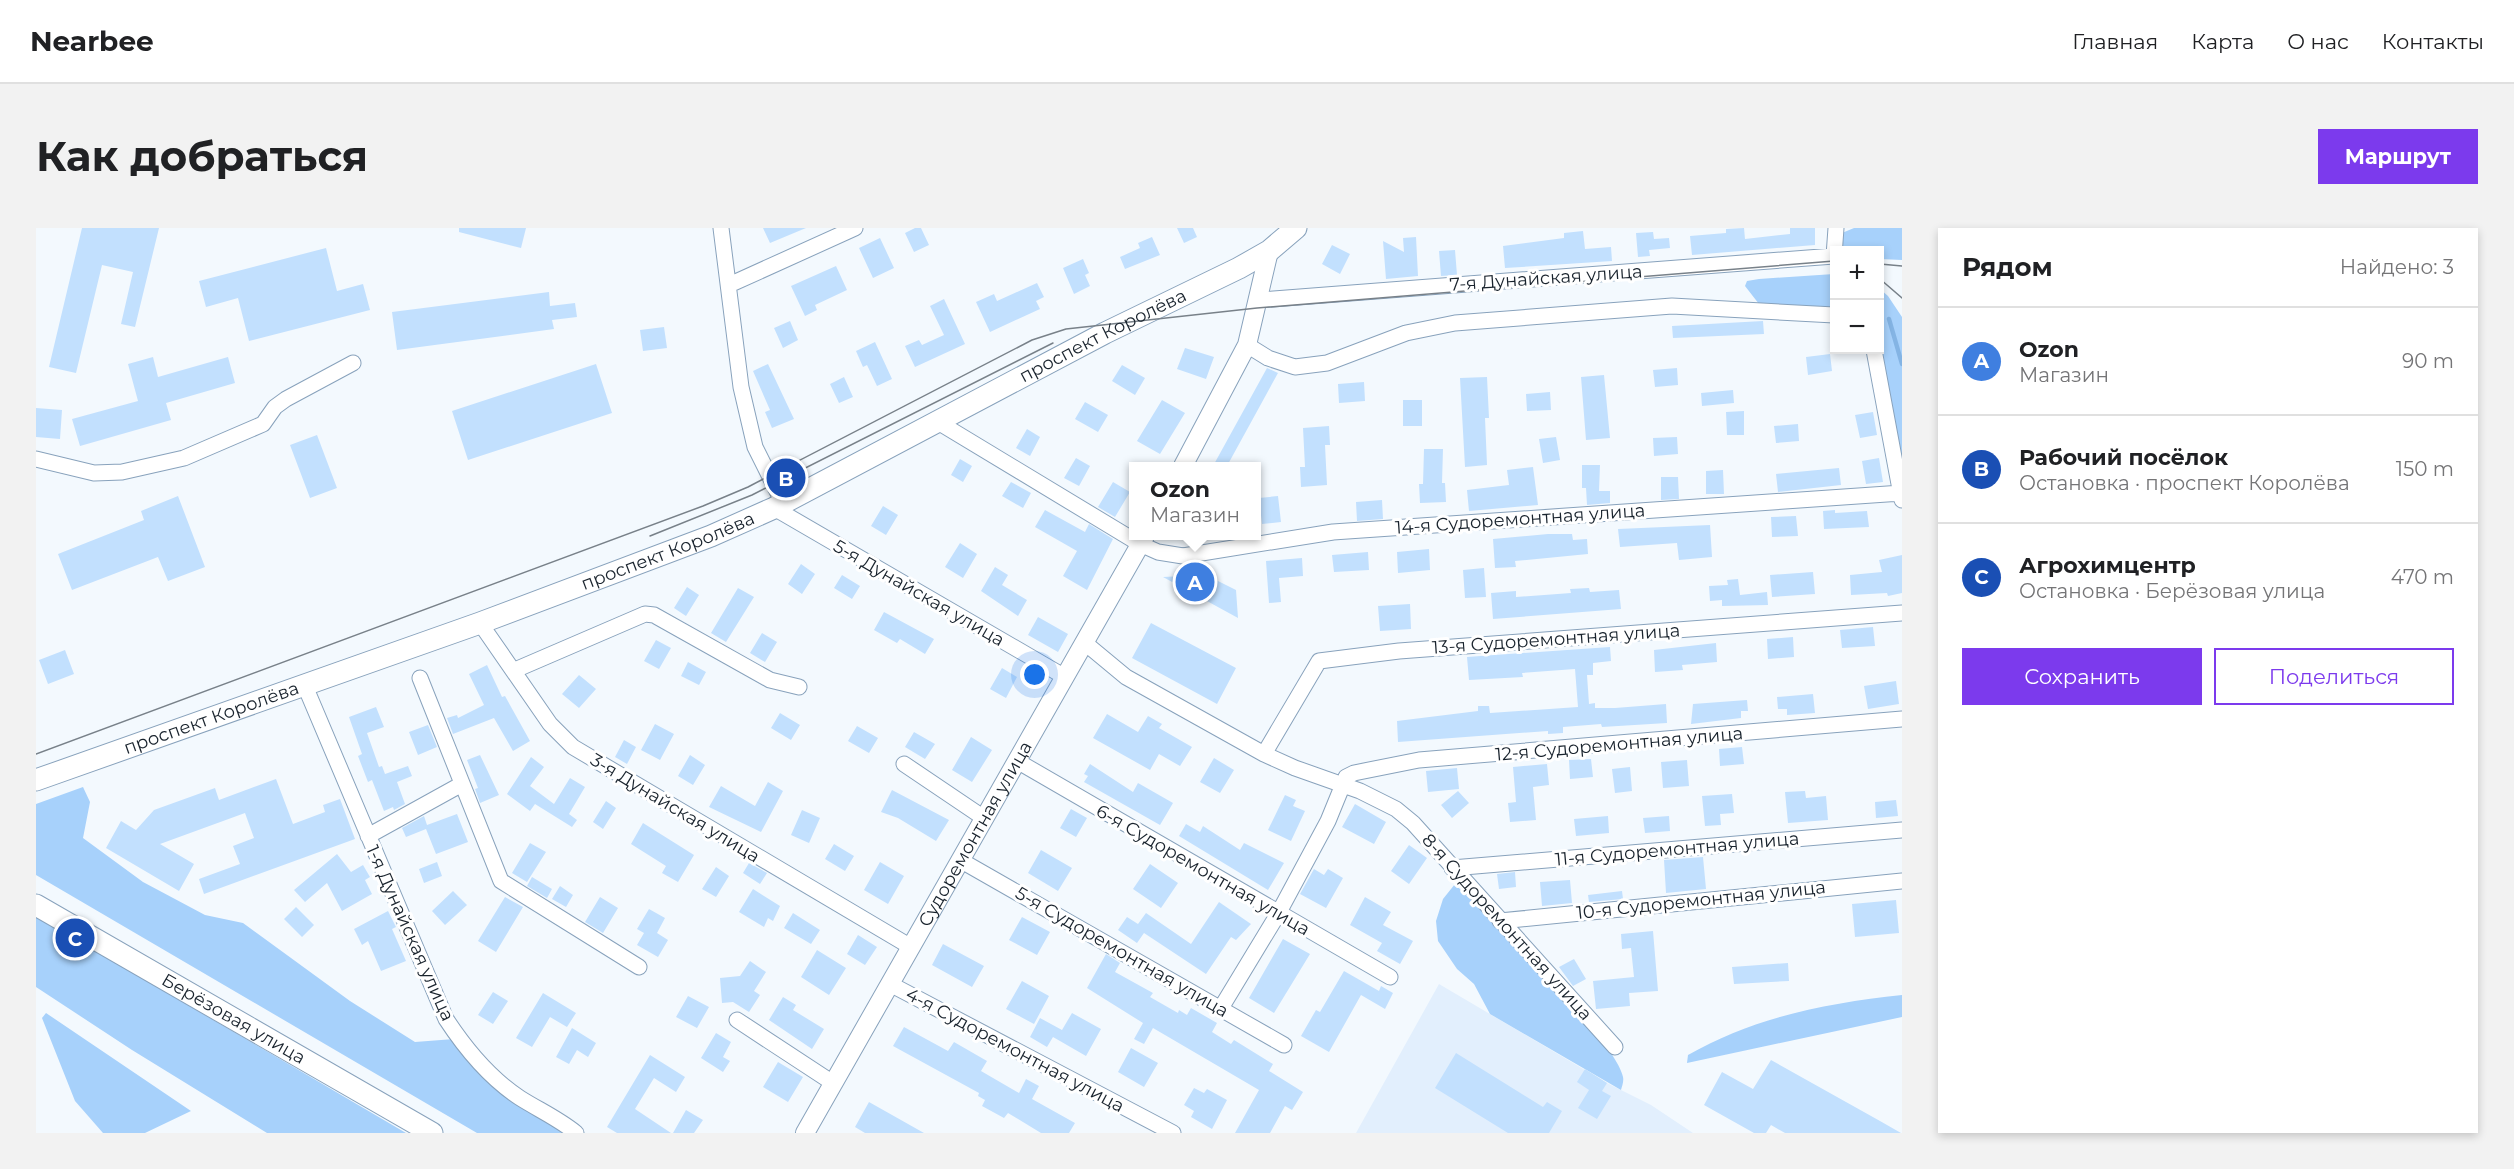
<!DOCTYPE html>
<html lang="ru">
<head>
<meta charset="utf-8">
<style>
  :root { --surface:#fff; --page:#f2f2f2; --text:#202124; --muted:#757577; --line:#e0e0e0; --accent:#7c3aed }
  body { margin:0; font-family:Montserrat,sans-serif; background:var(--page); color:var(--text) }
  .controls { position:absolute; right:18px; top:18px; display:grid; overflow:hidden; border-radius:0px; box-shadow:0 3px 9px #0003 }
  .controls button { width:54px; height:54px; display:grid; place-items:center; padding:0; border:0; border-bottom:2px solid var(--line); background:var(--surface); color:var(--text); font:30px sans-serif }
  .you { position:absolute; left:999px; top:447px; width:21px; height:21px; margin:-15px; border:4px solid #fff; border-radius:50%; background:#1a73e8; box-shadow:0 0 0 9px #1a73e833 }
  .badge { display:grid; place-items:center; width:39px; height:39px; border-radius:50%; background:var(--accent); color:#fff; font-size:20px; font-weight:700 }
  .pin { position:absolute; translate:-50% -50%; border:3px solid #fff; box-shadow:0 2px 6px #0006 }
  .popup { position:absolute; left:1093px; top:234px; width:132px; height:78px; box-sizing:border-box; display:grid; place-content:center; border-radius:0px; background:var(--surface); filter:drop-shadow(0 2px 4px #0005); font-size:20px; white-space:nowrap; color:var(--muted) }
  .popup b { font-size:22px; color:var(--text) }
  .popup::after { content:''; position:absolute; left:50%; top:100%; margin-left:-12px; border:12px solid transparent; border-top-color:var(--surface) }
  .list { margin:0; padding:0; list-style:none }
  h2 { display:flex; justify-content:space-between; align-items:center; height:78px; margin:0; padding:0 24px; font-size:26px }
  h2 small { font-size:20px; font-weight:400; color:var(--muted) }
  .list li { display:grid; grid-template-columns:39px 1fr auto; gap:18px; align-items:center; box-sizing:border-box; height:108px; padding:0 24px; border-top:2px solid var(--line) }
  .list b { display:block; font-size:22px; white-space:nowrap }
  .list p { margin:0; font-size:20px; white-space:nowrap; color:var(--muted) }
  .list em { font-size:20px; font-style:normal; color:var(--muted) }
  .actions { display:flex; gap:12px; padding:18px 24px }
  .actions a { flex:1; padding:14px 0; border:2px solid var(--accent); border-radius:0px; text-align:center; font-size:21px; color:var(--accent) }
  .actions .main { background:var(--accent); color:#fff }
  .map { position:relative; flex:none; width:1866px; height:905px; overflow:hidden; border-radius:0px }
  header { display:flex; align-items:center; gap:36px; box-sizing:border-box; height:84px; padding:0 30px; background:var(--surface); border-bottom:2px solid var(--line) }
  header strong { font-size:28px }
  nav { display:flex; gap:33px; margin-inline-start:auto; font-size:21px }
  .intro { display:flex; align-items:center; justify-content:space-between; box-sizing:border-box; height:144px; padding:0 36px }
  h1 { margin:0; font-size:42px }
  .button { padding:15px 27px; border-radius:0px; background:var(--accent); color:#fff; font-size:21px; font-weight:700 }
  main { display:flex; gap:36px; padding:0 36px }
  aside { flex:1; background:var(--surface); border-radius:0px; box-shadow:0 3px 9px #0003 }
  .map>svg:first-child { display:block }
  .built { fill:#e2effd }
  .green { fill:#a7d1fb }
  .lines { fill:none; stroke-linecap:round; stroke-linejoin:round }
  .stream { stroke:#84b4e4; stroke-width:4.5 }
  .building { fill:#c2e0fe }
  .minor-casing { stroke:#88a2bc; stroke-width:17 }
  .tertiary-casing { stroke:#88a2bc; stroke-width:20 }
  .secondary-casing { stroke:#88a2bc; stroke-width:23 }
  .minor { stroke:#fff; stroke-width:15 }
  .tertiary { stroke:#fff; stroke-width:18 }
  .secondary { stroke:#fff; stroke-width:21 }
  .tram { stroke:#788189; stroke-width:1.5 }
  .labels { text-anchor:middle; stroke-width:6; stroke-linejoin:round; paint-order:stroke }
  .street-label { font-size:18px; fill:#19232d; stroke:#fff }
</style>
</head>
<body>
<header>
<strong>Nearbee</strong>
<nav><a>Главная</a><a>Карта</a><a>О нас</a><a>Контакты</a></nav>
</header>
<div class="intro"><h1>Как добраться</h1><a class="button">Маршрут</a></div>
<main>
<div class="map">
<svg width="1866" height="905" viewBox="0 0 1866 905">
  <rect width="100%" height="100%" fill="#f3f9fe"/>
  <!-- built -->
  <path class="built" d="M1403 756 1571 855 1615 877 1657 905H1320Z"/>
  <!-- green -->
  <path class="green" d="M1818 0H1866V32L1844 31V22H1804L1806 5Z
    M1798 46V84L1723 76 1709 58 1711 53 1723 51Z
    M1844 61 1852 68 1866 89V242L1844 122Z
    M47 559 54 574 47 610 107 654 169 687 207 695 314 773 379 814 418 811 529 905H441L0 647V576Z
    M1419 656C1453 691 1578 809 1587 849 1588 853 1586 858 1585 862L1454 786 1438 756 1421 741 1402 713 1400 693 1407 671Z
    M0 688 370 905H231L96 822 0 759Z
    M1866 767V789L1651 835 1652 827C1719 789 1791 775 1866 767Z
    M10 785 155 883 109 905H67L39 873 6 790Z"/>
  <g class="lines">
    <!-- stream -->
    <path class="stream" d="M1853 91 1866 136"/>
  </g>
  <!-- building -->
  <path class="building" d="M46 0H123L99 99 85 96 97 44 66 37 40 145 13 139Z
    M423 0H490L485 20 423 4Z
    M727 0H770L734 15Z
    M879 0H885L893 17 878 24 869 5Z
    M1141 0H1157L1161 9 1148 15Z
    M1708 0 1709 11 1754 6V0H1779V17L1656 27 1654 8 1690 5V1Z
    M1547 3 1549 21 1575 19 1576 33 1469 40 1467 18 1528 10V5Z
    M1617 4 1618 11 1633 10 1634 20 1613 22 1614 28 1602 29 1600 5Z
    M1116 9 1124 27 1089 41 1084 29 1104 20 1102 15Z
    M1380 9 1382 48 1350 51 1347 13 1368 24 1367 10Z
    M844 10 858 40 837 50 823 20Z
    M1296 17 1314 26 1304 46 1286 36Z
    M290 20 301 63 327 56 334 82 213 113 202 70 170 79 163 53Z
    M1419 22 1421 47 1405 48 1403 23Z
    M1047 31 1053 45 1049 47 1054 58 1038 66 1027 40Z
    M800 38 811 62 779 77 781 82 769 88 755 58Z
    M1001 55 1008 69 1000 73 1004 81 954 104 940 74 958 66 961 73Z
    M513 64 514 78 539 75 541 89 516 92 518 101 361 122 356 84Z
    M908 71 929 116 879 139 869 118 883 112 886 117 908 107 894 78Z
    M754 93 762 112 747 120 738 100Z
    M1727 93 1728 106 1637 110 1636 98Z
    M628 99 631 120 607 123 604 102Z
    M839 114 856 151 841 158 831 137 827 139 820 123Z
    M1149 120 1178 129 1170 151 1141 141Z
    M1794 126 1796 143 1772 147 1770 129Z
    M117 129 122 149 192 129 199 155 130 175 135 192 44 218 36 191 102 173 92 136Z
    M560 136 576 185 432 232 416 183Z
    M732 136 758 191 736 200 729 184 734 182 717 143Z
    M1086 137 1109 150 1099 167 1076 153Z
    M1231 140 1242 145 1191 238H1177Z
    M1641 140 1642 157 1619 159 1617 142Z
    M1568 147 1574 210 1550 212 1545 149Z
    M808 149 817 169 803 175 794 156Z
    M1451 149 1453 190H1449L1451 237 1429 239 1424 150Z
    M1328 154 1329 173 1303 175 1302 156Z
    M1697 162 1698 175 1666 178 1665 165Z
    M1514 164 1515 182 1491 183 1490 166Z
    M1126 172 1149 185 1124 226 1101 213Z
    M1367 172H1386V198H1367Z
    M1049 174 1072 187 1062 204 1039 191Z
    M0 180 26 182 24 211 0 209Z
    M1708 183V207H1691L1690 184Z
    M1837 184 1841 207 1824 210 1819 187Z
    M1762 196 1763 213 1740 215 1738 198Z
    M1293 198 1294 217H1289L1291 257 1265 259 1264 239H1269L1267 200Z
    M991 201 1004 209 994 228 980 220Z
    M281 207 301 260 274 270 254 217Z
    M1520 209 1524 232 1507 235 1503 211Z
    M1641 209 1642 226 1618 228 1617 210Z
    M1388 221H1407L1406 255H1409L1410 274 1384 275 1383 256H1387Z
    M1040 230 1054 238 1043 258 1028 250Z
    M1843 230 1847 254 1830 256 1826 233Z
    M924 231 936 238 927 254 915 247Z
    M1546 237H1564L1563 263H1574V275L1551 277 1550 260H1546Z
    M1497 239 1502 277 1433 283 1431 262 1473 257 1471 242Z
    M1803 240 1805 257 1742 264 1740 246Z
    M1687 242 1688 266H1670V243Z
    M1625 249H1642L1643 271 1625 272Z
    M975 254 995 265 987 280 966 268Z
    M1077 254 1094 264 1079 289 1062 279Z
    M142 268 169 339 132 353 122 329 36 362 22 326 108 292 105 283Z
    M1242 268 1245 294 1226 296 1223 270Z
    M1346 272 1347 291 1321 293 1320 274Z
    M847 278 862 287 850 307 835 298Z
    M1009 282 1049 304 1053 296 1077 311 1051 362 1027 348 1041 323 999 299Z
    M1799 282V285L1831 283 1833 299 1788 301 1787 283Z
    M1760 288 1762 308 1736 309 1735 289Z
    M1674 297 1676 329 1643 332 1641 315 1584 319 1582 301Z
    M1512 306H1536L1537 312 1551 311 1552 326 1479 333 1480 339 1459 340 1457 311Z
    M924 315 941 326 927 350 909 339Z
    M1393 321 1394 342 1362 345 1361 324Z
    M1332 324 1333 342 1298 344 1296 327Z
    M1866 327V365L1852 368 1851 365 1815 367 1814 347 1846 344 1843 332Z
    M1266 330 1267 348 1243 350 1245 374 1233 375 1230 333Z
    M765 336 779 346 766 366 752 356Z
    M959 339 972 347 966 357 991 372 982 388 945 363Z
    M1448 340 1450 369 1429 370 1427 342Z
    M1777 344 1779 366 1736 369 1734 347Z
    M806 347 824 358 816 371 798 360Z
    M1170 347 1200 362 1202 390 1127 349Z
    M1702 351 1704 367 1731 364 1732 377 1686 378V372L1674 373 1673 358 1692 357 1691 352Z
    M651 359 663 367 650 388 638 380Z
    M702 360 718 369 690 414 675 405Z
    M1553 360 1554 364 1583 362 1585 381 1457 391 1455 365 1480 363V369L1535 365 1534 361Z
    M1374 376 1375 401 1344 403 1342 378Z
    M848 384 898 411 889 426 864 411 861 415 838 402Z
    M1002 389 1032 406 1022 424 992 407Z
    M1115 395 1200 440 1181 476 1096 430Z
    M1837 399 1839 418 1806 420 1804 402Z
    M726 405 741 414 729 434 714 425Z
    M1757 409 1758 429 1732 431 1731 411Z
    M620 412 635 420 623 441 608 433Z
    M1680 415 1681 434 1646 437 1647 442 1619 444 1618 422Z
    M1574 419 1575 433 1557 435V447H1551L1553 476 1559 475V480H1579L1630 476 1631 495 1566 499 1565 496 1527 499V505L1512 506V503L1362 514 1361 493 1442 483V478H1453L1454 485 1542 479 1539 441 1486 445 1487 449 1433 452 1431 429Z
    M29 422 38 446 12 456 3 432Z
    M652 434 670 444 663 457 645 448Z
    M451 437 466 469 469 468 494 513 477 523 458 490 417 506 411 490 421 487 422 490 448 477 433 446Z
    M966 440 981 449 970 470 954 461Z
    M543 447 560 461 543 480 526 466Z
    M1860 453 1863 476 1832 481 1828 458Z
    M1777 466 1779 485 1751 487V481H1742L1741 469Z
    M1711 472 1712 483H1705V490L1655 496 1657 476Z
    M340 479 348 499 331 505 343 539 346 538 349 546 372 538 376 548 361 554 369 576 358 582 357 579 348 583 336 552 332 554 322 528 326 526 313 489Z
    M744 485 764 497 755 512 735 500Z
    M1071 486 1102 504 1112 488 1126 496 1123 500 1156 519 1144 538 1123 526 1114 542 1057 510Z
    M619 496 638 506 624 532 605 522Z
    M392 497 401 519 382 527 373 504Z
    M821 498 842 510 833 525 812 513Z
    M878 504 899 516 889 531 869 519Z
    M935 509 956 522 936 554 916 542Z
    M588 512 600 519 591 536 579 529Z
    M1706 519 1708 536 1684 538 1683 521Z
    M444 527 463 567 444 575 439 561 442 560 431 532Z
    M654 527 669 537 657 557 642 548Z
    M495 529 508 539 494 558 518 576 534 550 549 559 533 586 541 592 536 599 499 576 494 583 471 566Z
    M1178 530 1198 542 1184 565 1164 554Z
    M1555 531 1557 549 1534 551 1533 532Z
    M1651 532 1653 558 1627 560 1625 534Z
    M1054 536 1097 564 1102 555 1137 575 1124 597 1048 554 1052 548 1048 546Z
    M1511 536 1513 557 1497 559 1500 592 1474 594 1472 575 1480 574 1477 539Z
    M1594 539 1596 563 1579 565 1576 541Z
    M1421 540 1423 561 1392 564 1390 543Z
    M240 551 257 596 289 584 287 577 304 571 319 611 168 666 163 651 204 636 197 618 218 610 209 585 124 616 158 636 143 663 70 620 85 593 100 602 118 582 179 560 183 572Z
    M732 554 747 563 725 604 673 579 685 558 719 578Z
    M856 562 913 592 900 613 862 590 845 584Z
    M1422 563 1433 575 1416 590 1405 577Z
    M1769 563 1770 570 1790 568 1792 592 1752 595 1749 564Z
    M1696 566 1698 585 1684 586 1685 597 1669 598 1666 568Z
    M1249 567 1260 572 1257 578 1269 583 1255 613 1232 602Z
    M1860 572 1862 588 1840 590 1839 574Z
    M570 573 580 580 567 601 557 594Z
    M1319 576 1350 594 1338 616 1306 599Z
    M1035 581 1051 590 1040 609 1024 600Z
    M766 582 784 590 773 615 755 607Z
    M421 586 432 614 400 626 390 601 370 609 366 600 388 588 391 597Z
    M1572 588 1573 605 1540 608 1538 591Z
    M1633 588 1634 603 1609 605 1607 590Z
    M607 595 658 627 642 654 626 645 630 638 595 616Z
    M1150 596 1164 604 1167 598 1204 622 1208 615 1248 635 1232 662 1143 608Z
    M494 615 510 624 491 654 476 645Z
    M798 616 818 628 809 643 789 631Z
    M1373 617 1391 630 1373 656 1355 643Z
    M1005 622 1036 640 1022 663 992 645Z
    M301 626 315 644 327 637 334 649 329 652 336 666 306 683 291 655 269 674 258 662Z
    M1667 629 1670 661 1630 665 1628 632Z
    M401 634 406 648 388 655 383 641Z
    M844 634 868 648 852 676 828 662Z
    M713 635 731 645 724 656 707 645Z
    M1114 636 1142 655 1125 680 1097 661Z
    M680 639 693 648 680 669 666 661Z
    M1278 641 1288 647 1292 641 1307 650 1290 680 1264 666Z
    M1479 644 1480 659 1463 661 1461 646Z
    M496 649 516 661 511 670 491 658Z
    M1534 652 1536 675 1506 678 1504 654Z
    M524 658 537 667 530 679 516 671Z
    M717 661 744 678 737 693 732 690 728 699 703 684Z
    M417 663 431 677 409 697 396 683Z
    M1586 663 1587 671 1553 674 1552 667Z
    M469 669 487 679 460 724 442 713Z
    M564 669 582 680 567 705 549 694Z
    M1329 669 1355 684 1347 697 1377 713 1364 736 1341 723 1346 715 1314 697Z
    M1860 672 1863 705 1819 709 1816 676Z
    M1183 674 1215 696 1200 712 1195 709 1170 746 1108 705 1101 715 1082 702 1091 689 1102 696 1110 685 1155 716Z
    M260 679 278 697 266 709 248 691Z
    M613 681 629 690 621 705 632 712 622 729 601 717 608 705 601 701Z
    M352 683 360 699 356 701 370 733 345 743 332 713 326 717 318 701Z
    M757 685 784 702 775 716 748 700Z
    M986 689 1014 704 1001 727 973 712Z
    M1617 703 1622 763 1593 765 1594 778 1560 781 1557 753 1598 749 1595 720 1586 721 1585 706Z
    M822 707 841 719 829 737 811 726Z
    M1247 711 1274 726 1238 785 1213 770Z
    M907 716 948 738 936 759 896 737Z
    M781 722 810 740 793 767 765 749Z
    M1070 726 1084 735 1079 744 1117 765 1114 769 1142 785 1143 782 1151 787 1155 780 1181 795 1176 804 1195 816 1198 812 1237 836 1233 843 1267 864 1256 882 1249 878 1234 905H1199L1223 862 1117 800 1108 816 1098 811 1107 795 1051 760Z
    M1538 731 1550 751 1537 758 1523 739Z
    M714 733 730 744 718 763 724 767 713 784 697 774 686 775 684 750 704 748Z
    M1752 735 1753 753 1698 756 1696 739Z
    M1308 743 1343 763 1345 758 1357 765 1349 781 1325 767 1293 824 1265 808 1280 782 1284 784Z
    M986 753 1013 768 998 796 970 781Z
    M457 764 472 773 457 796 442 787Z
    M507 765 540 785 531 799 514 789 496 819 480 810Z
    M652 768 673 779 661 800 640 789Z
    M747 769 760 777 757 782 788 801 776 821 733 792Z
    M1036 785 1065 801 1050 828 1017 809 1011 819 994 809 1004 790 1026 802Z
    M868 799 912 823 918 814 951 833 945 843 983 865 990 851 1003 858 996 871 1039 895 1033 905H1005L972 885 968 890 946 878 949 872 942 868 943 865 857 818Z
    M536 800 560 815 552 829 541 822 533 836 520 829Z
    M680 805 695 814 687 829 694 833 687 844 665 830Z
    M1095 820 1122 835 1108 859 1082 844Z
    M1420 825 1507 879 1511 874 1526 883 1513 905H1472L1399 860Z
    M614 827 649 849 640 864 618 850 599 881 635 905H581L571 899Z
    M1735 832 1844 893 1865 905H1749L1735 897 1730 905H1718L1668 877 1686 844 1717 861Z
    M742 834 767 849 752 874 727 859Z
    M1549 841 1571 855 1566 863 1575 868 1561 891 1542 880 1553 862 1541 854Z
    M1158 860 1168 865 1171 861 1191 872 1176 901 1155 889 1158 883 1148 877Z
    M833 874 888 905H829L819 899Z
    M650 882 667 892 658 905H637Z"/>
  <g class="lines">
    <defs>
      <path id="minor" d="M685 0 705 159 719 219 747 275
        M693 57 819 0
        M1223 72 1798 28 1800 0
        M1211 117 1232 130 1259 139 1291 135 1370 105 1419 95 1636 78 1798 87
        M1838 122 1866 272
        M902 194 1104 316 1122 324 1147 328 1297 304 1866 265
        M0 231 58 245 86 244 148 230 227 196 239 179 250 171 317 135
        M738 280 1029 449
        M444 395 514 496 537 519 875 719
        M1049 415 1090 449 1228 526 1259 540 1324 563 1360 581 1377 595 1579 819
        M479 442 609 386 618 387 734 452 763 459
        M384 450 465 653 603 739
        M269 458 410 791C429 820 455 851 484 870 503 882 523 891 540 905
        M1228 526 1283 433 1363 423 1866 385
        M981 533 1354 749
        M868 536 948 590
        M332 608 426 556
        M924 632 1248 817
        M1416 640 1866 602
        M1464 693 1866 653
        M854 756 1137 905
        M1185 780 1242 686 1292 593 1310 549 1318 545 1383 532 1866 491
        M701 792 797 855"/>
      <g id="tertiary">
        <path d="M1147 238 1211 117 1233 23"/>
        <path id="s1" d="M769 905 1109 308"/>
      </g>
      <g id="secondary">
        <path id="s2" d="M0 552 444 395 675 308 738 280 1069 105 1203 40 1233 23 1260 0"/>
        <path id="s3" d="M0 677 396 905"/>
      </g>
    </defs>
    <!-- minor casing -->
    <use href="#minor" class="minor-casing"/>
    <!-- tertiary casing -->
    <use href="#tertiary" class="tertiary-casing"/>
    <!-- secondary casing -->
    <use href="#secondary" class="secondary-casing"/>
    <!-- minor -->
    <use href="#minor" class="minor"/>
    <!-- tertiary -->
    <use href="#tertiary" class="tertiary"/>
    <!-- secondary -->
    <use href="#secondary" class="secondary"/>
    <!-- tram -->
    <path class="tram" d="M1844 36 1866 38
      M1844 51 1866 70
      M614 308 716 267 1017 115
      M0 526 667 278 712 259 996 112 1030 101 1221 80 1798 33"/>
  </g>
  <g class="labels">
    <!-- street labels -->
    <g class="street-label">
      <text transform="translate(1510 50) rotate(-4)" y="6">7-я Дунайская улица</text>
      <text dy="6" stroke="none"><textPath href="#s2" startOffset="1158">проспект Королёва</textPath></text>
      <text transform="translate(1484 291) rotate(-4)" y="6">14-я Судоремонтная улица</text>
      <text dy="6" stroke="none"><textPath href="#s2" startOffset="672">проспект Королёва</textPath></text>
      <text transform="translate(883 365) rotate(30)" y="6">5-я Дунайская улица</text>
      <text transform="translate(1520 411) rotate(-4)" y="6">13-я Судоремонтная улица</text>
      <text dy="6" stroke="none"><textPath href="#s2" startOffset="186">проспект Королёва</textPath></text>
      <text transform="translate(1583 516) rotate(-5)" y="6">12-я Судоремонтная улица</text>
      <text transform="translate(639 580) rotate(31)" y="6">3-я Дунайская улица</text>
      <text dy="6" stroke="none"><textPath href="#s1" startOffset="344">Судоремонтная улица</textPath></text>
      <text transform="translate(1641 621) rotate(-5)" y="6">11-я Судоремонтная улица</text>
      <text transform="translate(1167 642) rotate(30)" y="6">6-я Судоремонтная улица</text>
      <text transform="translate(1665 672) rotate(-6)" y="6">10-я Судоремонтная улица</text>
      <text transform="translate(1471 699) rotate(48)" y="6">8-я Судоремонтная улица</text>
      <text transform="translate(374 705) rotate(66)" y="6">1-я Дунайская улица</text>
      <text transform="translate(1086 724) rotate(30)" y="6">5-я Судоремонтная улица</text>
      <text dy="6" stroke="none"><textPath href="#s3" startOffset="228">Берёзовая улица</textPath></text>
      <text transform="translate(979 822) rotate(28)" y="6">4-я Судоремонтная улица</text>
    </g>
  </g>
</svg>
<div class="controls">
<button>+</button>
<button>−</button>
</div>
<div class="you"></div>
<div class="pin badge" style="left:1159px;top:354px;background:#3f7fe0">A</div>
<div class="popup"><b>Ozon</b>Магазин</div>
<div class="pin badge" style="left:750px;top:250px;background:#1a4fb4">B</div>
<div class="pin badge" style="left:39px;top:710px;background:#1a4fb4">C</div>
</div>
<aside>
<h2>Рядом<small>Найдено: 3</small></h2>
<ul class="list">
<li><span class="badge" style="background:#3f7fe0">A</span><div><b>Ozon</b><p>Магазин</p></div><em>90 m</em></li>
<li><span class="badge" style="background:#1a4fb4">B</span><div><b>Рабочий посёлок</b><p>Остановка · проспект Королёва</p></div><em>150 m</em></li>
<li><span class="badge" style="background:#1a4fb4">C</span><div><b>Агрохимцентр</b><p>Остановка · Берёзовая улица</p></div><em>470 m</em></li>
</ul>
<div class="actions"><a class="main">Сохранить</a><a>Поделиться</a></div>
</aside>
</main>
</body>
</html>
